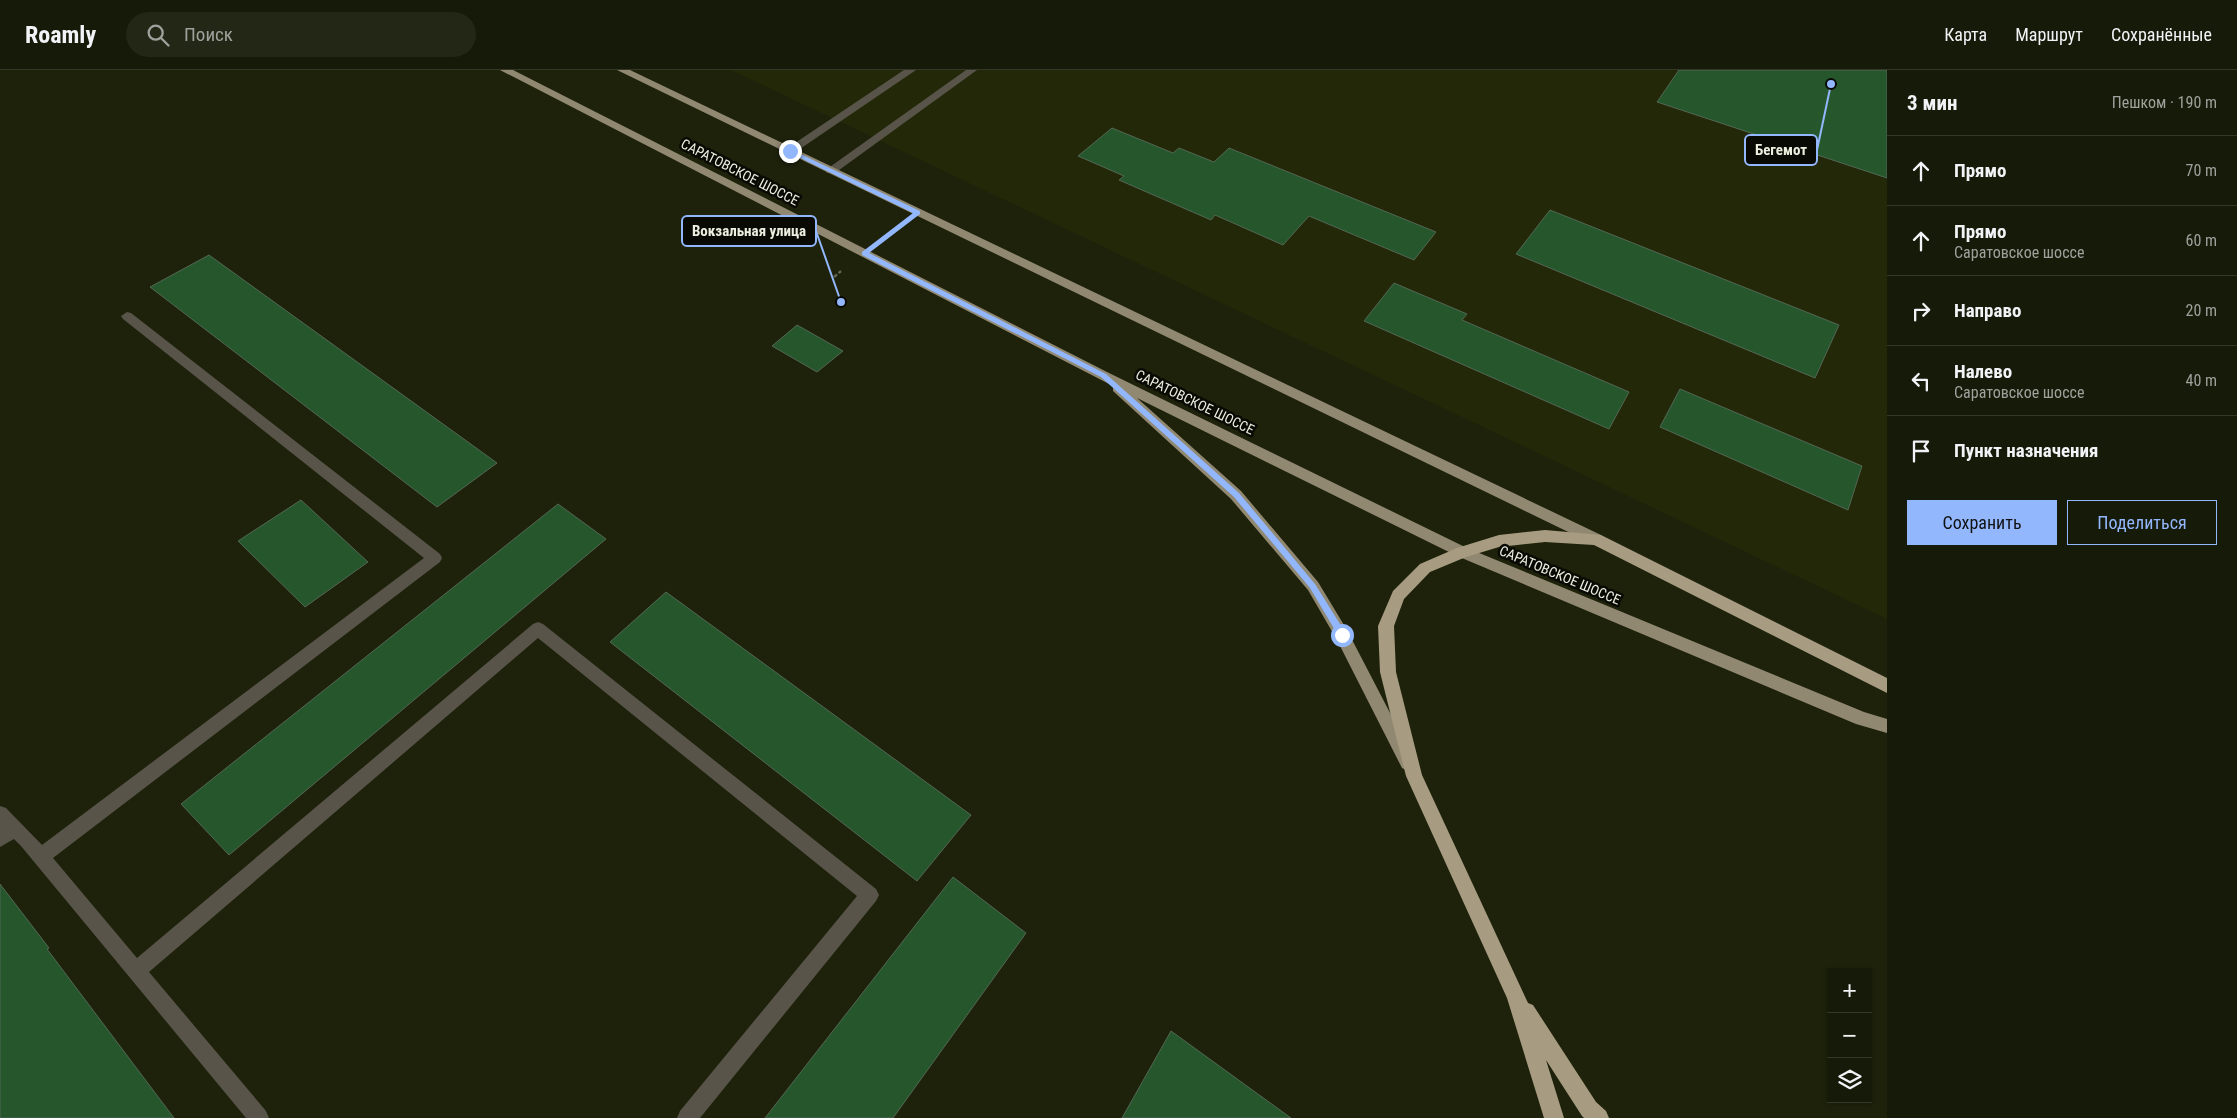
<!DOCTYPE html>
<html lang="ru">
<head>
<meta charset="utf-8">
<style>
  :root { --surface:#161a08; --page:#232716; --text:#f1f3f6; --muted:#9ea19c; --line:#353829; --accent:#92b7fd }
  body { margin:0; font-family:"Roboto Condensed",sans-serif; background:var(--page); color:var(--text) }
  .controls { position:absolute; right:15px; bottom:15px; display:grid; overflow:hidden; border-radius:0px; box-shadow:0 1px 4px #0004 }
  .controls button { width:45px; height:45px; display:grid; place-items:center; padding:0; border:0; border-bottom:1px solid var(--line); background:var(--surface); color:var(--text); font:25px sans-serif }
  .stop { position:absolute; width:15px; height:15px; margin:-11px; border:4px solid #92b7fd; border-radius:50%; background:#fff }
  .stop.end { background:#92b7fd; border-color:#fff; box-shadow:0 1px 5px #0008 }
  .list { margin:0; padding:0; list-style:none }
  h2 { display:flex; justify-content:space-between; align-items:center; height:65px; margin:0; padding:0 20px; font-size:21px }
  h2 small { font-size:16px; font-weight:400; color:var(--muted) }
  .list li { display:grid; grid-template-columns:32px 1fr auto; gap:15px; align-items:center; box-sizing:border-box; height:70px; padding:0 20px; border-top:1px solid var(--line) }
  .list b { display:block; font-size:19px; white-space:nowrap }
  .list p { margin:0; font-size:16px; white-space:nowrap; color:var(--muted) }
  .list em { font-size:16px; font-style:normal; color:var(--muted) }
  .actions { display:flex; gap:10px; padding:15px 20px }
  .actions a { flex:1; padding:11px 0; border:1px solid var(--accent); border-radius:0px; text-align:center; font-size:18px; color:var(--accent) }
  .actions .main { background:var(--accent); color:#111 }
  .icon { flex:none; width:28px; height:28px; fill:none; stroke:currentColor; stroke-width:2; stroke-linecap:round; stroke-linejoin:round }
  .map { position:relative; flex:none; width:1887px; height:1048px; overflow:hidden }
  header { display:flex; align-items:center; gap:30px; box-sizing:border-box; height:70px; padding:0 25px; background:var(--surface); border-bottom:1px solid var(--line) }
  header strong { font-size:24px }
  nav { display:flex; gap:28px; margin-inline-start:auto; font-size:18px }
  .search { width:350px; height:45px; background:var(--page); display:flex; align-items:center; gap:12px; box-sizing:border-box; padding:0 18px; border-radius:28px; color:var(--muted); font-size:19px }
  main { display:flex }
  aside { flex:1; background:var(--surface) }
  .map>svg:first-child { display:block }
  .built { fill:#232808 }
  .building { fill:#26572c; stroke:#536754 }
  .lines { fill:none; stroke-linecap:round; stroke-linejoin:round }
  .path { stroke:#60634f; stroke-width:2.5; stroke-dasharray:4 2; stroke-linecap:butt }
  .lane { fill:#585449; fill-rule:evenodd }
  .primary { fill:#918872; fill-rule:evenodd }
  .highway { fill:#a79c82; fill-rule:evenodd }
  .route { fill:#92b7fd }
  .labels { text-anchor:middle; stroke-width:5; stroke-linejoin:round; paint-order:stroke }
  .street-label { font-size:14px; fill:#ecefe0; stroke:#090a03 }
  .leader { fill:none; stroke:#92b7fd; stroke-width:2 }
  .callout-dot { fill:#92b7fd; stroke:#090a03; stroke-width:2 }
  .callout { fill:#090a03; stroke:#92b7fd; stroke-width:2 }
  .callout-label { font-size:15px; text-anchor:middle; font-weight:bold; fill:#ecefe0 }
</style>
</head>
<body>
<header>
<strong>Roamly</strong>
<div class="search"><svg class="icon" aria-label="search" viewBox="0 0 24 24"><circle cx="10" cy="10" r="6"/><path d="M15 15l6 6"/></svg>Поиск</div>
<nav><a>Карта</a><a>Маршрут</a><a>Сохранённые</a></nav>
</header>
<main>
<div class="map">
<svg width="1887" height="1048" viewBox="0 0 1887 1048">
  <rect width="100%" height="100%" fill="#1e220b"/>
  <!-- built -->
  <path class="built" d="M731 0H1887V549Z"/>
  <!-- building -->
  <path class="building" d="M1679 0H1887V108L1657 32Z
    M1112 58 1173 83 1179 78 1214 92 1229 78 1436 162 1414 190 1309 146 1283 175 1215 145 1211 150 1119 110 1124 106 1078 86Z
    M1550 140 1839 255 1815 308 1516 184Z
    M209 185 497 393 437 437 150 217Z
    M1394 213 1467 244 1462 250 1629 322 1609 359 1364 251Z
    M797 255 843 281 817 302 772 276Z
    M1680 319 1862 396 1848 440 1660 357Z
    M301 430 368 492 305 537 238 471Z
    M558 434 606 469 229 785 181 734Z
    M666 522 971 745 917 811 610 572Z
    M953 807 1026 863 893 1048H765Z
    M0 814 49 878 47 879 174 1048H0Z
    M1171 961 1291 1048H1122Z"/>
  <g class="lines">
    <!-- path -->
    <path class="path" d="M886 167 897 158
      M834 207 841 201"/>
    <!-- lane -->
    <path class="lane" d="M904 0H916L794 83H786V79Z
      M966 0H977L835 103H827L826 101 827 99Z
      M127 242 131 243 440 484 442 488 440 492 53 788 137 888 533 554 538 552 543 554 876 819 879 825 876 831 700 1048H677L680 1041 857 826 538 568 149 902 266 1041 269 1048H246L21 776 14 769 0 777V736L6 738 42 775 424 488 123 249 121 246Z"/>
    <!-- primary -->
    <path class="primary" d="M500 0H513L1109 303 1467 478 1864 642 1887 649V663L1856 654 1457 486 1137 328 1241 421 1318 512 1347 560 1416 693 1414 698 1408 701 1402 698 1337 570 1308 520 1231 429 1113 321V316Z
      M617 0H630L1601 465 1603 469 1601 473 1596 475 1591 473Z"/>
    <!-- highway -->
    <path class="highway" d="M1545 460 1601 465 1887 608V623L1594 475 1545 472 1499 477 1466 487 1430 502 1404 529 1394 556 1396 602 1422 705 1528 933 1533 935 1596 1032 1606 1041 1609 1048H1584L1582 1046 1546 990 1564 1048H1544L1507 928 1406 706 1380 602 1378 556 1393 521 1420 494 1457 478 1499 465Z"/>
  </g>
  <!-- route -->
  <path class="route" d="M788 80H792L920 141V144L869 183 1106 304 1239 423 1315 514 1345 562V567H1339L1310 518 1234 427 1101 307 862 185V182L913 143 788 82Z"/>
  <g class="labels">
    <!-- street labels -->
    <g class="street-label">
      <text transform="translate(740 102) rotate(27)" y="5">САРАТОВСКОЕ ШОССЕ</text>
      <text transform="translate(1195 332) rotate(26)" y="5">САРАТОВСКОЕ ШОССЕ</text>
      <text transform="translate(1560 505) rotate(23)" y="5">САРАТОВСКОЕ ШОССЕ</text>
    </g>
  </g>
  <!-- callouts -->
  <path class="leader" d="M1831 14L1817 80M841 232L816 161"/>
  <g class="callout-dot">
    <circle cx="1831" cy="14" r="5"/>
    <circle cx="841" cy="232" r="5"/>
  </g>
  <g class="callout">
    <rect x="1745" y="65" width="72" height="30" rx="5"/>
    <rect x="682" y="146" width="134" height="30" rx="5"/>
  </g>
  <g class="callout-label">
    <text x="1781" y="85">Бегемот</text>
    <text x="749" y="166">Вокзальная улица</text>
  </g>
</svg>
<div class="controls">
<button>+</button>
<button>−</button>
<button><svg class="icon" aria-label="layers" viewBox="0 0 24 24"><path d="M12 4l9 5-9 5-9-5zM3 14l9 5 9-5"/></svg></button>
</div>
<div class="stop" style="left:1342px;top:565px"></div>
<div class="stop end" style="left:790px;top:81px"></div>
</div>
<aside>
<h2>3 мин<small>Пешком · 190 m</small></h2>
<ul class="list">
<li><svg class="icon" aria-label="ahead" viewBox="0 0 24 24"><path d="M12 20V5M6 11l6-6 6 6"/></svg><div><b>Прямо</b></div><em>70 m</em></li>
<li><svg class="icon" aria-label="ahead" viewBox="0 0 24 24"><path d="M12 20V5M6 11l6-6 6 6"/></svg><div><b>Прямо</b><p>Саратовское шоссе</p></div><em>60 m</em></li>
<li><svg class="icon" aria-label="right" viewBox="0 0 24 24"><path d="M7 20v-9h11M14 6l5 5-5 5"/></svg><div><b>Направо</b></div><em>20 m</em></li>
<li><svg class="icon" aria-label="left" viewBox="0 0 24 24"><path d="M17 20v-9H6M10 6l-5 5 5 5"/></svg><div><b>Налево</b><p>Саратовское шоссе</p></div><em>40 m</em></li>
<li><svg class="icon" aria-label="arrive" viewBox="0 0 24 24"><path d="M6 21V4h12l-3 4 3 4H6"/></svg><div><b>Пункт назначения</b></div></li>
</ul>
<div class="actions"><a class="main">Сохранить</a><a>Поделиться</a></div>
</aside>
</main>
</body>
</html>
